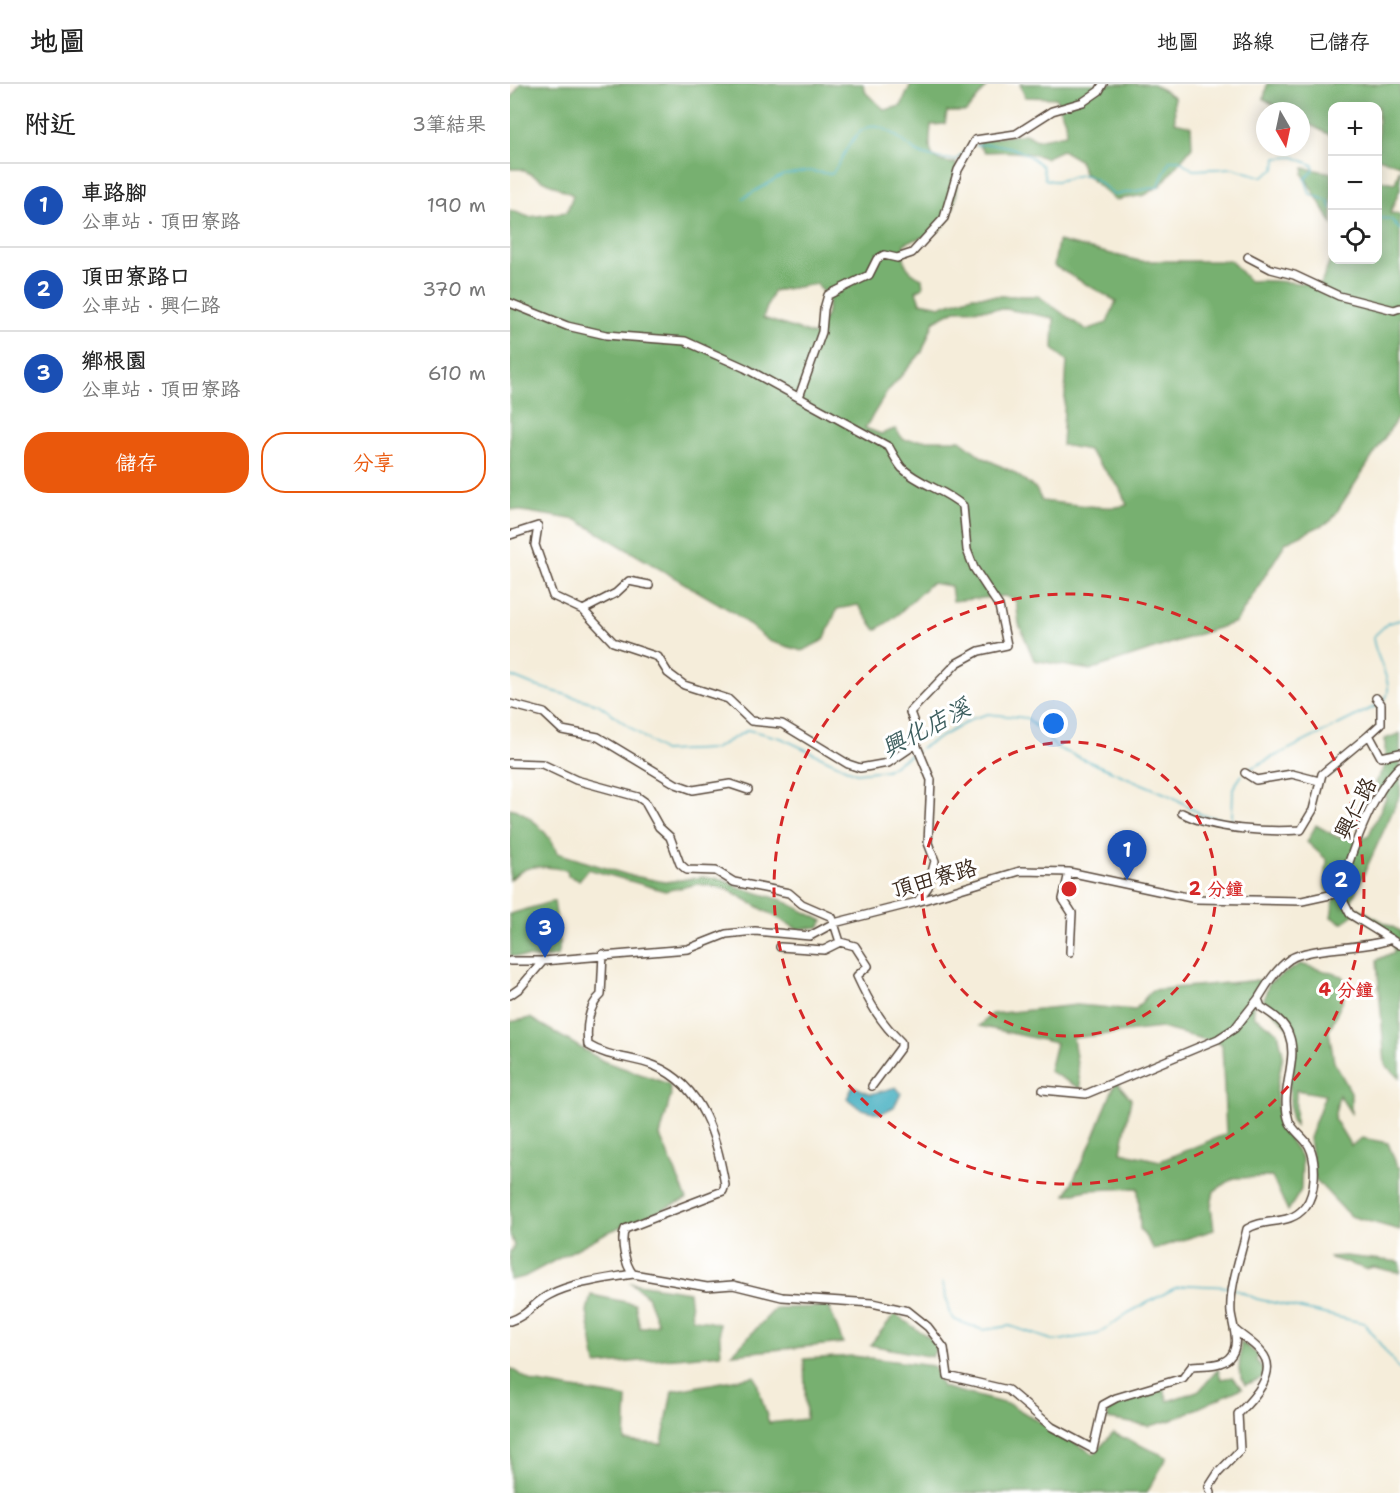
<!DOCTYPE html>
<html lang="zh-TW">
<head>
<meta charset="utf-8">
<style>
  :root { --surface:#fff; --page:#f6f6f6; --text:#222; --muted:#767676; --line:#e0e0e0; --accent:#ea580c }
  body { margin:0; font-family:"Shantell Sans","LXGW WenKai TC",sans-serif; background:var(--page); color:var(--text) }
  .controls { position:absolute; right:18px; top:18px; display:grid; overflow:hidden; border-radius:12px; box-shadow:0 3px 15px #0003 }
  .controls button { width:54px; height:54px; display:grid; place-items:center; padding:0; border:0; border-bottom:2px solid var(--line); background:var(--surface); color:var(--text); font:30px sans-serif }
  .compass { position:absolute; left:746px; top:18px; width:54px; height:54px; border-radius:50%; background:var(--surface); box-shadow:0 3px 15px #0003; rotate:171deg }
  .you { position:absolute; left:544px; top:640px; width:21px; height:21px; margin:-15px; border:4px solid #fff; border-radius:50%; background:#1a73e8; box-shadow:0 0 0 9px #1a73e833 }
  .badge { display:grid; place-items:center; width:39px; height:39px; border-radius:50%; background:var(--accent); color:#fff; font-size:20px; font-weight:700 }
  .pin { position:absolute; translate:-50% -50px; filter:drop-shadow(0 2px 3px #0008) }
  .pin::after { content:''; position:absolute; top:32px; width:21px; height:18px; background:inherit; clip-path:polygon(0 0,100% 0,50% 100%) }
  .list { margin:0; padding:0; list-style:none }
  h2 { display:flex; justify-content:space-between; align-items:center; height:78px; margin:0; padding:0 24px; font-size:26px }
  h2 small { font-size:20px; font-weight:400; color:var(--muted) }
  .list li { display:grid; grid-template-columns:39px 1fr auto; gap:18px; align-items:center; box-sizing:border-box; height:84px; padding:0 24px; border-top:2px solid var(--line) }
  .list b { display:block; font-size:22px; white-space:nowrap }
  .list p { margin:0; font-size:20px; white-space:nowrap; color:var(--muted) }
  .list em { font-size:20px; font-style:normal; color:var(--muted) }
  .actions { display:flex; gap:12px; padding:18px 24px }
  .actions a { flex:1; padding:14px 0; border:2px solid var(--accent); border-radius:24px; text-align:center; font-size:21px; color:var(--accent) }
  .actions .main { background:var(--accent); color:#fff }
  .icon { flex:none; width:33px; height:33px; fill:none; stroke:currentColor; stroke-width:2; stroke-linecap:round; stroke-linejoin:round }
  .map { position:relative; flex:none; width:890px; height:1409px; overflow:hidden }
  header { display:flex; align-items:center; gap:36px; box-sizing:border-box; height:84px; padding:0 30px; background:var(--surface); border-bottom:2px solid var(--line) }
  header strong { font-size:28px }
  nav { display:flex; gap:33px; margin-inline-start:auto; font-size:21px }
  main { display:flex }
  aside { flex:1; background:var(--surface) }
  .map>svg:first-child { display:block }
  .forest { fill:#77b06f; stroke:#596d46; stroke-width:1.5; fill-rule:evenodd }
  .water { fill:#42aec0; stroke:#3e6c6f; stroke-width:1.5 }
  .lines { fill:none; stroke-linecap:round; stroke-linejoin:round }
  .stream { stroke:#42aec0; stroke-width:1.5 }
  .minor-casing { stroke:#57473a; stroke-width:10 }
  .minor { stroke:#fff; stroke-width:7 }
  .ring { fill:none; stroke:#d62828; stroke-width:3; stroke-dasharray:10 8 }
  .labels { text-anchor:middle; stroke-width:6; stroke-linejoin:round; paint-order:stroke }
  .street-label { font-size:22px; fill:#3b2a1e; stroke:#fff }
  .water-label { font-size:24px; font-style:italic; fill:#3e5f5f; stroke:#fff }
  .centre { fill:#d62828; stroke:#fff; stroke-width:3 }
  .ring-label { font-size:18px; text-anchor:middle; font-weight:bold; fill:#d62828; stroke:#fff; stroke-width:6; stroke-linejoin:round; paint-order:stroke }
</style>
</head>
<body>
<header>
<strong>地圖</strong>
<nav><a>地圖</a><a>路線</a><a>已儲存</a></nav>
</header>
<main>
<aside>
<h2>附近<small>3筆結果</small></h2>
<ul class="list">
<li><span class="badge" style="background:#1a4fb4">1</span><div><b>車路腳</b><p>公車站 · 頂田寮路</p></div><em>190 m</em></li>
<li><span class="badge" style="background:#1a4fb4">2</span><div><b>頂田寮路口</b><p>公車站 · 興仁路</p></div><em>370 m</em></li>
<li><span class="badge" style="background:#1a4fb4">3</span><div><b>鄉根園</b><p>公車站 · 頂田寮路</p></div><em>610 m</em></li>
</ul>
<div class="actions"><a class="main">儲存</a><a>分享</a></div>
</aside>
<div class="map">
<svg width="890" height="1409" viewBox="0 0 890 1409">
  <rect width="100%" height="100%" fill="#fff"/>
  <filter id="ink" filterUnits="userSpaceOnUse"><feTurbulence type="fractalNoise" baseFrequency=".0167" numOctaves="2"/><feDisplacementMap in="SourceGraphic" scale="12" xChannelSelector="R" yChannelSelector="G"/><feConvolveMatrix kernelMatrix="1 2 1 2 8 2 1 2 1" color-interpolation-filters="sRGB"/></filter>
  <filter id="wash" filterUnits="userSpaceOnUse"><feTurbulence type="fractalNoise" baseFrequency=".008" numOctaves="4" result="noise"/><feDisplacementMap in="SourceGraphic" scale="24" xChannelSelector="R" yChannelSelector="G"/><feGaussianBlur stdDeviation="1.35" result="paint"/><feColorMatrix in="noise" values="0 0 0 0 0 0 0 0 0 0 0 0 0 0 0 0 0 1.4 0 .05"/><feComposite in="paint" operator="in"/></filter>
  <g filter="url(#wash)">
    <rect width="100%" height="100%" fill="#f5edda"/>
    <!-- forest -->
    <path class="forest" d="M10 0H353L356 9 375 26 391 22 401 0H479L456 28H437L435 40 421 41C419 65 416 79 446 79 450 101 447 136 425 149 416 154 404 154 394 160 393 178 394 186 412 194L413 203 406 207 410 218 431 222 462 212H528L576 246 597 239 606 217 544 182 548 157 630 177H721L739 197C763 195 786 200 811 200L822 172V176H868V96L885 99 890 84V105L880 129 890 130V330L821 437 776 458 726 538 580 586 524 576 509 540 506 517 495 512 443 517 441 502 421 499 384 534 366 546 348 521 327 525 314 556 292 567 259 557 223 528 67 436 0 425V126L19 133 57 128 63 111 11 85H0V16ZM307 200 319 216 316 232 304 251 253 234 263 207ZM496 225 544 234 543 265 557 277 552 361 578 366 609 403 617 421C602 427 553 419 532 417L526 405 503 388 472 373 450 356H394L385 345 371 350 355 344 377 308 412 268 424 237 445 226Z
      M510 0H643L664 13 665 38 681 42 682 63 651 101 635 111 605 116 574 89 569 76 552 66 535 74C518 67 494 67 475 68L470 63V56L515 50 527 56 556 50V40L546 14 515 13Z
      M757 0H890V81L868 74V22H822V52L791 36V27H775L754 15Z
      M794 84 822 89V140L793 90Z
      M890 649V711L840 820 890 847V994L875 981 867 876 884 868V852L845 830 832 839 821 833 824 815 815 803 817 776 797 758 806 741 827 753H858L876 714 865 698 875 683V655Z
      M0 724C17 727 42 752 47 769L118 791 155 798 193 793 212 795 228 803 272 816 313 837 309 843 287 845 217 805 188 800 155 807 78 785 69 796 58 792 57 786C35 782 16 778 0 796Z
      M44 817 50 859 47 872 28 874 1 872 0 830Z
      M790 880 833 892 837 907 819 947 824 978 841 1008V1029L829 1011 824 1034 841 1062 852 1054 878 1059 887 1082 890 1084V1146L840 1132 805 1095 799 1054 815 1011 786 1006 785 1042 781 1036 779 993 786 967 778 943 753 918 759 899Z
      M752 896 742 914 744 932 768 948 773 970 766 1008 770 1042 792 1074 791 1106 778 1127 762 1093 724 1094 704 1107 701 1122 704 1146 644 1165 630 1145 628 1104 578 1106 556 1111 583 1055 606 997 621 1015 611 1068 650 1077 716 1050 712 960 651 944 563 954 571 1005 539 987 546 959 469 942 481 930 567 921 625 926 642 906Z
      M20 934 93 977 159 1000 161 1011 150 1052 177 1115 96 1149 14 1193 0 1196V1168L4 1162 0 1150V938Z
      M835 1172 890 1178V1189L863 1183 856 1185 818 1173Z
      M121 1199 179 1208 182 1234 209 1240 211 1270 86 1281 77 1227 81 1211 125 1220 130 1244 148 1240 137 1212Z
      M319 1223 333 1259 222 1270 266 1224Z
      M385 1230 428 1260 422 1273 360 1261Z
      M731 1258 748 1271 746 1276 754 1286 752 1294 735 1301 729 1286Z
      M343 1272 423 1282 432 1303 501 1321 584 1370 603 1349 657 1373 637 1409H0V1284L22 1298 117 1314 115 1357 152 1360 162 1307 245 1292 259 1339 296 1335 294 1275Z
      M708 1285 711 1295 722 1293 732 1304 662 1336 639 1342 598 1335V1322L653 1303 658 1317 690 1306Z"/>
    <!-- water -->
    <path class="water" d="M343 1002 361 1010 386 1003 391 1009 384 1023 370 1030 349 1024 337 1014Z"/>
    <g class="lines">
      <!-- stream -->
      <path class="stream" d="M466 61C493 59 512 64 532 82L535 95C550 101 557 92 572 91 584 91 596 104 604 111L648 103 660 76H669L683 86 723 84 753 93 765 85 766 74 784 73 803 81 804 86 795 95 800 110 818 117 822 125
        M233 114 273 91 298 87 322 90C332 77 337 59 350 48 370 31 391 58 406 67 417 74 433 75 446 76L455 67
        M868 134 881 135 890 146
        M0 592 22 601 88 620 153 667 204 665 238 646 271 654 346 689 376 686 407 667
        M872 618C890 605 863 572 863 553L878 539 890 536
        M411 664 464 634 478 630 517 634 547 664 663 713 692 731 722 737 723 704 732 691
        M735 687 868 621
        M433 1199 439 1228 445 1236 473 1246 500 1242 545 1257 588 1250 618 1229 665 1204 679 1201 720 1203
        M724 1205 747 1215 854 1239 890 1286"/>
    </g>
  </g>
  <g filter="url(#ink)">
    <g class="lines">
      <defs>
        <path id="minor" d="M738 173 761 185 784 191 829 212 884 226 890 224
          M0 219 57 242 96 251 175 257 235 284 379 363C383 370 387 378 392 384 410 401 436 406 453 422L457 466 464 484 489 522 497 561 469 567 447 579 400 628 407 647 406 660 421 696 418 759 425 777 418 803 407 818
          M289 313 312 248 314 225 318 211 359 191 367 175 374 171 387 174 402 169 434 134 448 86 465 56 506 50 542 27 573 18 589 7 593 0
          M0 451 28 442 25 461 43 512 73 526 103 558 148 573 158 589 174 601 218 615 241 637 272 640 338 680 350 684 378 679 406 660
          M73 526 106 509 119 497 139 501
          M0 620 34 629 52 646 88 653 166 700 183 706 220 700 238 706
          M859 651 871 640V620L866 614
          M0 679 32 680 66 696 128 713 135 718 149 743 160 753 170 780 177 786 206 787 224 798 279 809 292 820 322 833 330 858 345 862 358 882 347 892C359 918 370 938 391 958V963L362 1002
          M890 682C860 711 841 770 829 809L840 830 890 861
          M735 689 746 696 782 690 809 697
          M672 729C705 746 755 748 791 746L803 726 812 690 859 651 871 673 890 669
          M559 788 553 815 562 829 560 868
          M270 863 314 866 330 858
          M93 870 91 911C78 922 76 944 78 961 99 974 123 973 145 982 193 1002 207 1054 215 1101L213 1107 115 1145C110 1156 115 1181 123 1190L197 1203 223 1201 272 1213 362 1219 398 1227 418 1243 434 1264 438 1292 498 1306 542 1343 583 1365 593 1321 606 1314 673 1294 682 1282C693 1281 711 1282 719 1274 731 1262 723 1243 721 1229 719 1203 731 1171 737 1145 755 1133 779 1143 795 1123 806 1110 807 1077 799 1062 794 1053 783 1047 779 1037 769 1007 789 977 779 951 775 938 762 930 751 923L748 915C757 900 766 885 780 875 800 862 854 866 881 855
          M0 877H33L178 865 216 850 245 847 300 852 324 839 407 818 510 787 559 788 686 815 792 817 829 809
          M0 911 10 904 33 877
          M533 1006 576 1010 708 955 725 944 748 915
          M0 1237C19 1231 23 1219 39 1211 65 1198 95 1195 123 1190
          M701 1409 699 1403 708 1389 730 1366 728 1330C742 1316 770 1288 751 1268 744 1259 733 1253 725 1246"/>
      </defs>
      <!-- minor casing -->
      <use href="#minor" class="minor-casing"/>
      <!-- minor -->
      <use href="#minor" class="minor"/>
    </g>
  </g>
  <!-- distance rings -->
  <g class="ring">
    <circle cx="559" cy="805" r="147"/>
    <circle cx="559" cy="805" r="295"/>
  </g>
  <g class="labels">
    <!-- street labels -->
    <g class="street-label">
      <text transform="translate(845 724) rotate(-63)" y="8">興仁路</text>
      <text transform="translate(424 794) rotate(-16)" y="8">頂田寮路</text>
    </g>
    <!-- water labels -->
    <g class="water-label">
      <text transform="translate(416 644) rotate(-28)" y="8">興化店溪</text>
    </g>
  </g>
  <circle cx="559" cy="805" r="9" class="centre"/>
  <g class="ring-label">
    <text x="706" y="811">2 分鐘</text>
    <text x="836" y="912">4 分鐘</text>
  </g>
</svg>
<div class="controls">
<button>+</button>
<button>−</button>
<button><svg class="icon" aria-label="locate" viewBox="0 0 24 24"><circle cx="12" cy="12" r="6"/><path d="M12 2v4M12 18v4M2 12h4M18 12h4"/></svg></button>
</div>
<svg class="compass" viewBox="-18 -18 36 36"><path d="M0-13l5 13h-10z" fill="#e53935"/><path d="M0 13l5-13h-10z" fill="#767676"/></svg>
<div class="you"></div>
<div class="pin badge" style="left:617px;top:796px;background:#1a4fb4">1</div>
<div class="pin badge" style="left:831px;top:826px;background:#1a4fb4">2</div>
<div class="pin badge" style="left:35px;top:874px;background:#1a4fb4">3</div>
</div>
</main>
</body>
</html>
